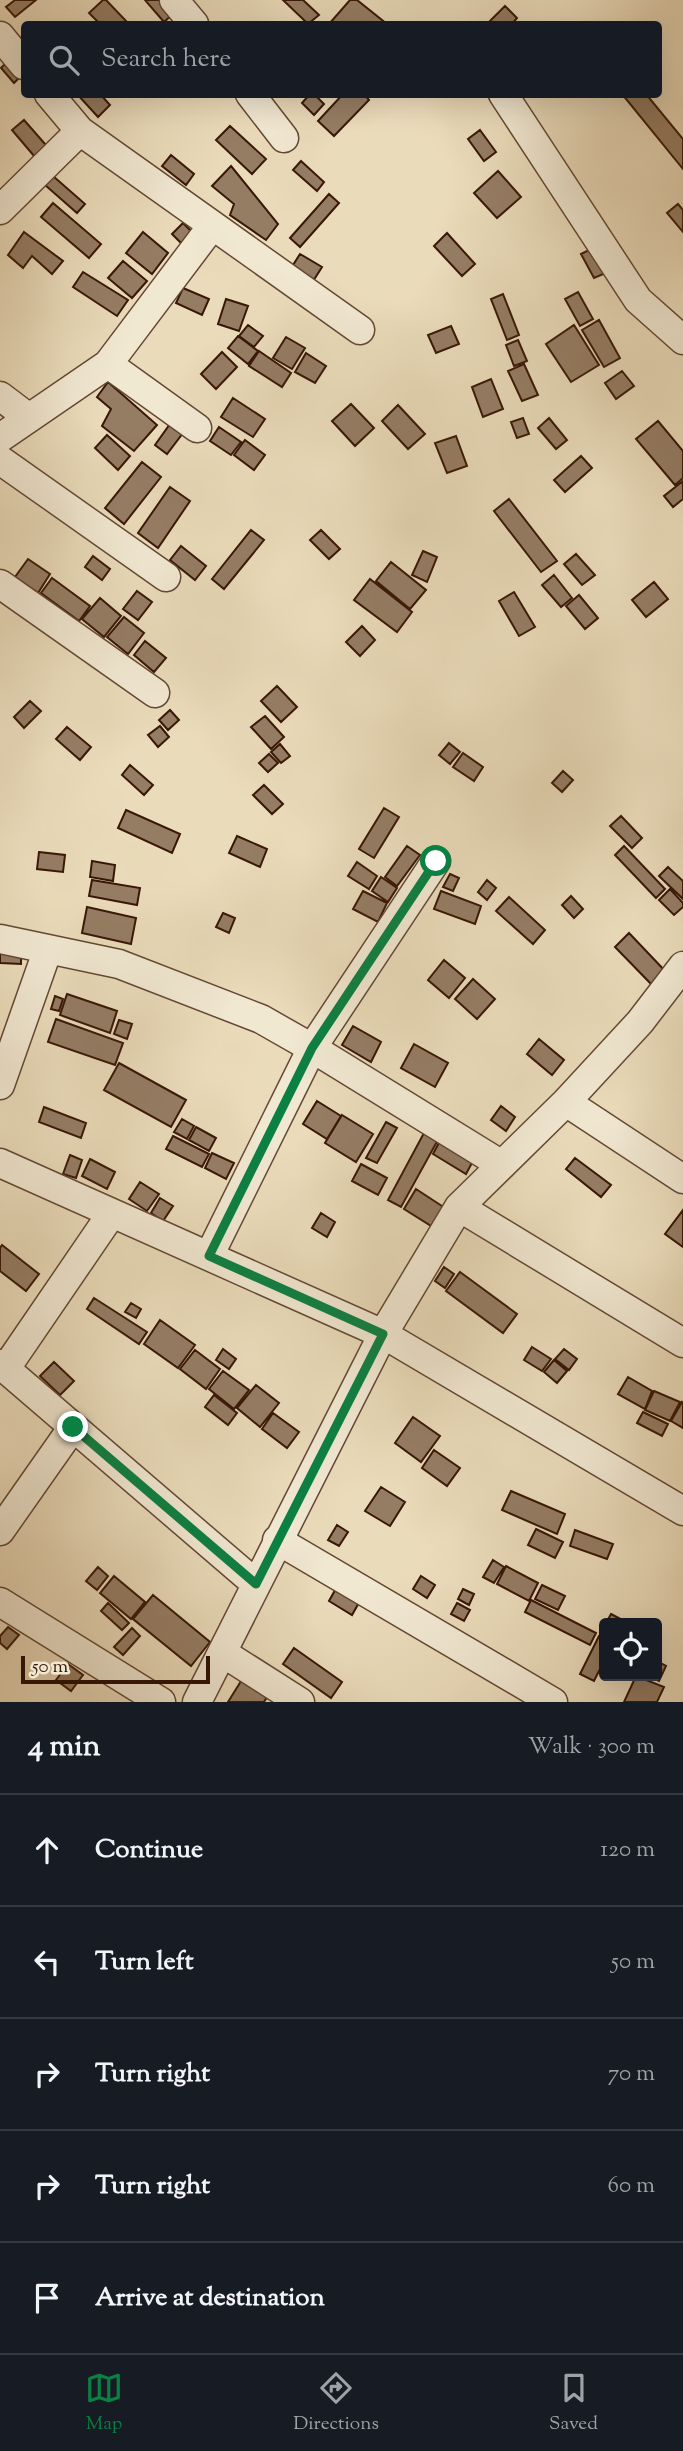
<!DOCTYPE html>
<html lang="en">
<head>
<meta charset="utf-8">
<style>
  :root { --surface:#171b24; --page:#20242c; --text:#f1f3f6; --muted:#9ea1a6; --line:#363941; --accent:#0b8043 }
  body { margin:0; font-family:"Sorts Mill Goudy",serif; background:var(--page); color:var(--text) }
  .controls { position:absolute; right:21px; bottom:21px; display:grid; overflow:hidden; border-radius:7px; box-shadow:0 7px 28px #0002 }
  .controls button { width:63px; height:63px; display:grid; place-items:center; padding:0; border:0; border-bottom:2px solid var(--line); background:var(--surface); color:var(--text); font:35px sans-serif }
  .scale { position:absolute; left:21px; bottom:18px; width:189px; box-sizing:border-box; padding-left:7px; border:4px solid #381707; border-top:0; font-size:19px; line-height:24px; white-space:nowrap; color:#381707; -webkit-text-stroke:5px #f1e8d2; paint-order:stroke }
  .stop { position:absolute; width:21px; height:21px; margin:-16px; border:5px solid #0b8043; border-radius:50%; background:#fff }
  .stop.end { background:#0b8043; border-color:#fff; box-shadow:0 2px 7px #0008 }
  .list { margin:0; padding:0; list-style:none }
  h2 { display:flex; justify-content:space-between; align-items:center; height:91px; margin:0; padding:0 28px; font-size:30px }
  h2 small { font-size:23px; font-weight:400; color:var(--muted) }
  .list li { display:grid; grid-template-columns:46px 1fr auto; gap:21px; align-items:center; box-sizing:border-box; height:112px; padding:0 28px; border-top:2px solid var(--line) }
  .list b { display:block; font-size:26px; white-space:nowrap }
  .list em { font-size:23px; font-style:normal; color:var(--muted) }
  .icon { flex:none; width:38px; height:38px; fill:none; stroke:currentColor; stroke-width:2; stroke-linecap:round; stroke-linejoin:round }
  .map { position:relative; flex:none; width:683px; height:1702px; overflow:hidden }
  .search { position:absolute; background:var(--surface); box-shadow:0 7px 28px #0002; left:21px; right:21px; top:21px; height:77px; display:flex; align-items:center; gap:18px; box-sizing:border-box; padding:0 24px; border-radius:7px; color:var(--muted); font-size:26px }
  .sheet { height:651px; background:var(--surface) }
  nav { display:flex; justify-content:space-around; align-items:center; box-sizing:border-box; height:98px; border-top:2px solid var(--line); background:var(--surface); font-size:19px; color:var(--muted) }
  nav a { display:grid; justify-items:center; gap:4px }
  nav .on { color:var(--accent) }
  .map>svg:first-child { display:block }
  .building { fill:#957d64; stroke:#381707; stroke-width:2 }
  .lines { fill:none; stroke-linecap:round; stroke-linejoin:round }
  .minor-casing { stroke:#644834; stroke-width:31 }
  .minor { stroke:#f1e8d2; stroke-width:28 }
  .route { stroke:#0b8043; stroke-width:9 }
</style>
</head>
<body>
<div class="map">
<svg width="683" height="1702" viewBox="0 0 683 1702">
  <rect width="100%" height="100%" fill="#eadbba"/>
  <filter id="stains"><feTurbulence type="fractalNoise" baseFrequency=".00286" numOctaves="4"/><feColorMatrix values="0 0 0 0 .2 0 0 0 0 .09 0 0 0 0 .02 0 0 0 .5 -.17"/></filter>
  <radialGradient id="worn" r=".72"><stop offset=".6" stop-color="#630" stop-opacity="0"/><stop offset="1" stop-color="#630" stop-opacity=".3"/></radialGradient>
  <!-- building -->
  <path class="building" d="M15 0H36L15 17 6 7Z
    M103 0H106L128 23 100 24 89 13Z
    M145 0H160L172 15 164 22Z
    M283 0H303L319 15 308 24Z
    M350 0H357L387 24H329Z
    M505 6 517 18 512 24H490L488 23Z
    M9 60 22 75 14 83 1 68Z
    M77 94H100L110 105 98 117Z
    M310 94H314L324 104 314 115 302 103Z
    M343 94H364L369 100 334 136 318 121Z
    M622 94H646L683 139V169Z
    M24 120 52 152 40 163 12 130Z
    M230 126 266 159 252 174 216 140Z
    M480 130 496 152 484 161 468 139Z
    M171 155 194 174 186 185 162 166Z
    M301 161 324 182 317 191 293 170Z
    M231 166 278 224 266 240 230 215 234 204 212 186Z
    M498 171 521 197 497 218 474 193Z
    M53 176 85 204 77 213 45 185Z
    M329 194 339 203 300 247 290 238Z
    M53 203 101 244 89 258 41 217Z
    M678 204 683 210V232L667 213Z
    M183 223 193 233 182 244 172 234Z
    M24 232 63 261 52 274 32 256 23 268 8 255Z
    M143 232 168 253 152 274 126 253Z
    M447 233 475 264 462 276 434 246Z
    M595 247 608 272 594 278 581 254Z
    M300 254 322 267 310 286 288 273Z
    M123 261 147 281 132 298 108 278Z
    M83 272 128 300 117 316 73 287Z
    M183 288 209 299 202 315 176 303Z
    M578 292 593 319 580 326 565 299Z
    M503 294 519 335 507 340 491 299Z
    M226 299 248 306 239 331 218 324Z
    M599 320 620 358 604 367 582 330Z
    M248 325 263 336 254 347 239 336Z
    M574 325 599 365 571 382 546 344Z
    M451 326 459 344 436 353 428 335Z
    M238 336 258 351 248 364 228 348Z
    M286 337 305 348 292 369 273 358Z
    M518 340 527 361 514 366 506 345Z
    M259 351 291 373 282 387 249 366Z
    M222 352 237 367 216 389 201 374Z
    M306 353 326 366 315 383 295 372Z
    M524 364 538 395 522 401 508 371Z
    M622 371 634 386 616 399 605 383Z
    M491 379 503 409 483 417 472 387Z
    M108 382 157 425 134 451 102 426 111 409 97 397Z
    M233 398 265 419 253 437 221 417Z
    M351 404 374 428 355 446 332 421Z
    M398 405 425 434 408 449 382 421Z
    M523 418 529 434 517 438 511 422Z
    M549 418 567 440 556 449 538 428Z
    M658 421 683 451V478L675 485 636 439Z
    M170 424 183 433 167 454 155 445Z
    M219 427 241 442 231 455 210 441Z
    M107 435 130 456 118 470 95 448Z
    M456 436 467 466 447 473 435 443Z
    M245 440 265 455 254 470 234 455Z
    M581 456 592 468 565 492 554 480Z
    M142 462 161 477 124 524 105 508Z
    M683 481V499L673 507 664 496Z
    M170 487 190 501 158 548 138 533Z
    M509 499 557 561 541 572 494 511Z
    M251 530 264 540 224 589 212 579Z
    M321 530 340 549 329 559 310 540Z
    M181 546 206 566 195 580 170 560Z
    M423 551 437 557 427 582 412 575Z
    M576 554 595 575 582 585 564 564Z
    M93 556 110 569 102 580 85 567Z
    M28 559 50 574 38 593 15 577Z
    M391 562 426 590 410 609 376 581Z
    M554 575 572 598 561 607 542 585Z
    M52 578 90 606 79 621 41 593Z
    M370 579 412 612 397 632 354 600Z
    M654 582 668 599 646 617 632 600Z
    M137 591 152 602 138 620 123 609Z
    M514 592 535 627 519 636 499 601Z
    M579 595 598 618 585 629 566 606Z
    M100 598 121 616 104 637 82 619Z
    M124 617 144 633 128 654 107 637Z
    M362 626 375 640 360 656 346 642Z
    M145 641 166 658 154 672 134 655Z
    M277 686 297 707 281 722 261 701Z
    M30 701 41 711 24 728 14 717Z
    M170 710 179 720 168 730 159 720Z
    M265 716 284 737 271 749 251 727Z
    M160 726 169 737 158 747 148 735Z
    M67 727 91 747 80 760 56 739Z
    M449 743 460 752 450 764 439 755Z
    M280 744 290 756 281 763 271 752Z
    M463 753 483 767 474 781 453 767Z
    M269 754 278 763 268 772 259 763Z
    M130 765 153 785 144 795 122 775Z
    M563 771 573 780 562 792 552 783Z
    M264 785 283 804 272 814 253 795Z
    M384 808 399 817 374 858 359 849Z
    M126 810 180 834 172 853 118 828Z
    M621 816 642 838 632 848 610 826Z
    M237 836 267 849 260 867 229 853Z
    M407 846 420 855 397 886 385 877Z
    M624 846 665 889 656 898 615 855Z
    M39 852 65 855 63 872 37 869Z
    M92 861 115 865 113 881 90 877Z
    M357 862 377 876 369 889 348 876Z
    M668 867 683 881V899L659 876Z
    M450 874 459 878 453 891 443 887Z
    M381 877 397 888 388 902 372 891Z
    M92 880 140 888 137 905 89 896Z
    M487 880 496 888 487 900 478 892Z
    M670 889 683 903V907L674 915 659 900Z
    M363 891 387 903 378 922 353 909Z
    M441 891 481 906 475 924 434 909Z
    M571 896 583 909 574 918 562 905Z
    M509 897 545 930 533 944 496 911Z
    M87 907 136 918 131 944 82 933Z
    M223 913 235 918 229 933 216 927Z
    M629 933 668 974 654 987 615 947Z
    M0 947 21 949V964L0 963Z
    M444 960 465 978 449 998 428 980Z
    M473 979 495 999 477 1019 455 999Z
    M67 994 117 1011 110 1033 60 1015Z
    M55 996 63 999 59 1011 51 1009Z
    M56 1019 123 1043 115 1065 48 1042Z
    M119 1020 132 1024 127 1039 114 1034Z
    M353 1026 381 1042 371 1062 342 1045Z
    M539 1039 564 1060 552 1075 527 1054Z
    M414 1044 448 1063 435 1087 401 1068Z
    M119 1063 186 1100 171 1127 104 1090Z
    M317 1101 341 1116 327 1139 303 1124Z
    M501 1106 515 1117 506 1131 491 1120Z
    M44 1107 86 1123 81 1138 39 1122Z
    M342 1115 373 1134 356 1162 325 1143Z
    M182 1119 194 1126 187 1139 174 1132Z
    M386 1122 397 1128 377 1163 366 1158Z
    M196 1127 216 1138 209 1151 189 1140Z
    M425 1131 439 1138 401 1207 388 1200Z
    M173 1136 209 1154 202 1167 166 1149Z
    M441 1139 474 1159 466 1174 433 1154Z
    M212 1153 234 1163 226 1179 205 1168Z
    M70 1155 82 1160 76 1178 63 1174Z
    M575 1158 611 1185 601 1197 566 1169Z
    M90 1159 115 1172 107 1189 82 1176Z
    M361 1164 387 1178 378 1195 352 1181Z
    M140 1182 159 1194 147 1211 129 1199Z
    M416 1189 448 1210 436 1229 404 1209Z
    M160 1198 173 1206 163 1221 151 1213Z
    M683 1210V1247L665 1234Z
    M321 1213 335 1222 327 1237 312 1228Z
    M2 1245 39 1274 26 1291 0 1271V1248Z
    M444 1267 454 1274 445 1288 435 1281Z
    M460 1272 517 1314 503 1333 446 1291Z
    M94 1298 147 1332 139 1344 87 1309Z
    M131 1303 141 1309 136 1318 125 1312Z
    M160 1320 195 1345 178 1368 144 1344Z
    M532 1347 551 1359 542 1371 524 1360Z
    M223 1349 236 1359 229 1369 216 1360Z
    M564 1349 577 1359 569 1370 555 1359Z
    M195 1350 220 1369 206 1389 180 1369Z
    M554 1360 567 1371 557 1383 544 1372Z
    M54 1362 74 1381 60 1395 40 1376Z
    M223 1371 249 1390 234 1409 209 1389Z
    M628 1377 652 1391 645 1409 618 1394Z
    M256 1385 279 1403 260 1427 237 1408Z
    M654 1391 680 1402 670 1421 645 1410Z
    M214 1395 237 1413 228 1425 205 1407Z
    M682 1402 683 1403V1428L671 1421Z
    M643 1412 668 1424 662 1436 637 1423Z
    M273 1413 299 1432 287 1448 262 1429Z
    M413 1417 440 1436 421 1462 395 1443Z
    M434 1450 460 1468 447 1486 422 1468Z
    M381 1487 405 1502 390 1526 365 1511Z
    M511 1491 565 1514 557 1534 502 1510Z
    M337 1525 348 1532 339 1546 328 1540Z
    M536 1529 563 1542 555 1558 528 1545Z
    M575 1530 613 1544 607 1559 570 1546Z
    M493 1560 504 1567 494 1583 483 1577Z
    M506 1566 538 1583 529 1601 497 1584Z
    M98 1567 108 1576 97 1590 86 1581Z
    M114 1576 145 1602 131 1619 100 1593Z
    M421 1576 435 1585 427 1598 413 1589Z
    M338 1585 361 1599 352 1615 329 1601Z
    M542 1585 565 1596 558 1610 535 1599Z
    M463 1589 474 1594 469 1605 458 1599Z
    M153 1595 210 1642 191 1666 133 1619Z
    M531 1600 596 1633 590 1645 525 1612Z
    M108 1603 129 1623 122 1630 101 1611Z
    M457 1603 470 1610 464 1621 451 1614Z
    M611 1614 628 1623H606Z
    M8 1627 19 1635 7 1649 0 1643V1636Z
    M132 1628 140 1636 123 1655 114 1647Z
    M599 1636 604 1638V1674L599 1671 594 1681 580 1674Z
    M294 1648 342 1682 331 1698 283 1664Z
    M657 1661 666 1666 659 1681 648 1676H657Z
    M68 1664 83 1675 71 1691 56 1680Z
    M246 1673 272 1689 264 1702H228Z
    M636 1676 664 1687 657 1702H624Z"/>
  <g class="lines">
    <defs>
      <path id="minor" d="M174 0 194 24
        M0 36 24 65
        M49 94 80 131 360 330
        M250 94 284 138
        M503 94 638 300 683 340
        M0 210 80 131
        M108 364 197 428
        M0 396 29 418
        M0 438 108 364 212 226
        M0 460 166 577
        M0 584 155 693
        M0 939 119 964 261 1019 312 1048 502 1165
        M0 1085 48 949
        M566 1102 683 1179
        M0 1163 383 1334 683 1511
        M459 1207 683 1343
        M209 1256 312 1048 436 861
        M0 1364 256 1584
        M6 1368 112 1213
        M0 1531 73 1427
        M277 1540 553 1702
        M0 1602 161 1702
        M223 1653 300 1702
        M197 1702 383 1334 459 1207 566 1102 640 1022 683 966"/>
    </defs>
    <!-- minor casing -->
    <use href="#minor" class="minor-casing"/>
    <!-- minor -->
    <use href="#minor" class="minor"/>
  </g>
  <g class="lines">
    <!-- route -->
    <path class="route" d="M73 1427 256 1584 383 1334 209 1256 312 1048 436 861"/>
  </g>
  <rect width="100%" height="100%" filter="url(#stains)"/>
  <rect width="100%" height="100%" fill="url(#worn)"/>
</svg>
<div class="controls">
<button><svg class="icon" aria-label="locate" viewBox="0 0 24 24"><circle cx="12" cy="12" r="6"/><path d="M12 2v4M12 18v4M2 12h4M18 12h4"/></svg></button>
</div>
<div class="scale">50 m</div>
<div class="stop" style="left:436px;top:861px"></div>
<div class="stop end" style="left:73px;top:1427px"></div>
<div class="search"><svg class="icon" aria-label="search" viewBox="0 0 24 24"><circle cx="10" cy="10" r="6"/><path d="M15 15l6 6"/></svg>Search here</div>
</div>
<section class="sheet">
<h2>4 min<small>Walk · 300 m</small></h2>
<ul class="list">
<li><svg class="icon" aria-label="ahead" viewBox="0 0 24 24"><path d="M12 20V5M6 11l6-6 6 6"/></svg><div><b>Continue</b></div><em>120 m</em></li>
<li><svg class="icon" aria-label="left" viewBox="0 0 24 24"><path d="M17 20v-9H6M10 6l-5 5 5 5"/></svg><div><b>Turn left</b></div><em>50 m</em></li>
<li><svg class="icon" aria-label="right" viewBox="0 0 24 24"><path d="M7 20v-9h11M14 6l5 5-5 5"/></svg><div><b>Turn right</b></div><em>70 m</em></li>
<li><svg class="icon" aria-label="right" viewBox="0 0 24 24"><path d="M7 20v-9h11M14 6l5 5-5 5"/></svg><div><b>Turn right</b></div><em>60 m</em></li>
<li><svg class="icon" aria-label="arrive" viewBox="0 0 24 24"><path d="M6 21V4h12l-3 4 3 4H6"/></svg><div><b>Arrive at destination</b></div></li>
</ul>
</section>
<nav>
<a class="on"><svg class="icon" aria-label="map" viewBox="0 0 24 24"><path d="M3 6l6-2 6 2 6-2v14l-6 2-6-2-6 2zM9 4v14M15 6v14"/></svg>Map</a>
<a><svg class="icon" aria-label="directions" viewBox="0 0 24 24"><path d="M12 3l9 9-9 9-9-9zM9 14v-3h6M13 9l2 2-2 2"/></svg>Directions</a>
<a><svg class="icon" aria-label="saved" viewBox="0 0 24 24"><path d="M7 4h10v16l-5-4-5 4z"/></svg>Saved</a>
</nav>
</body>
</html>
